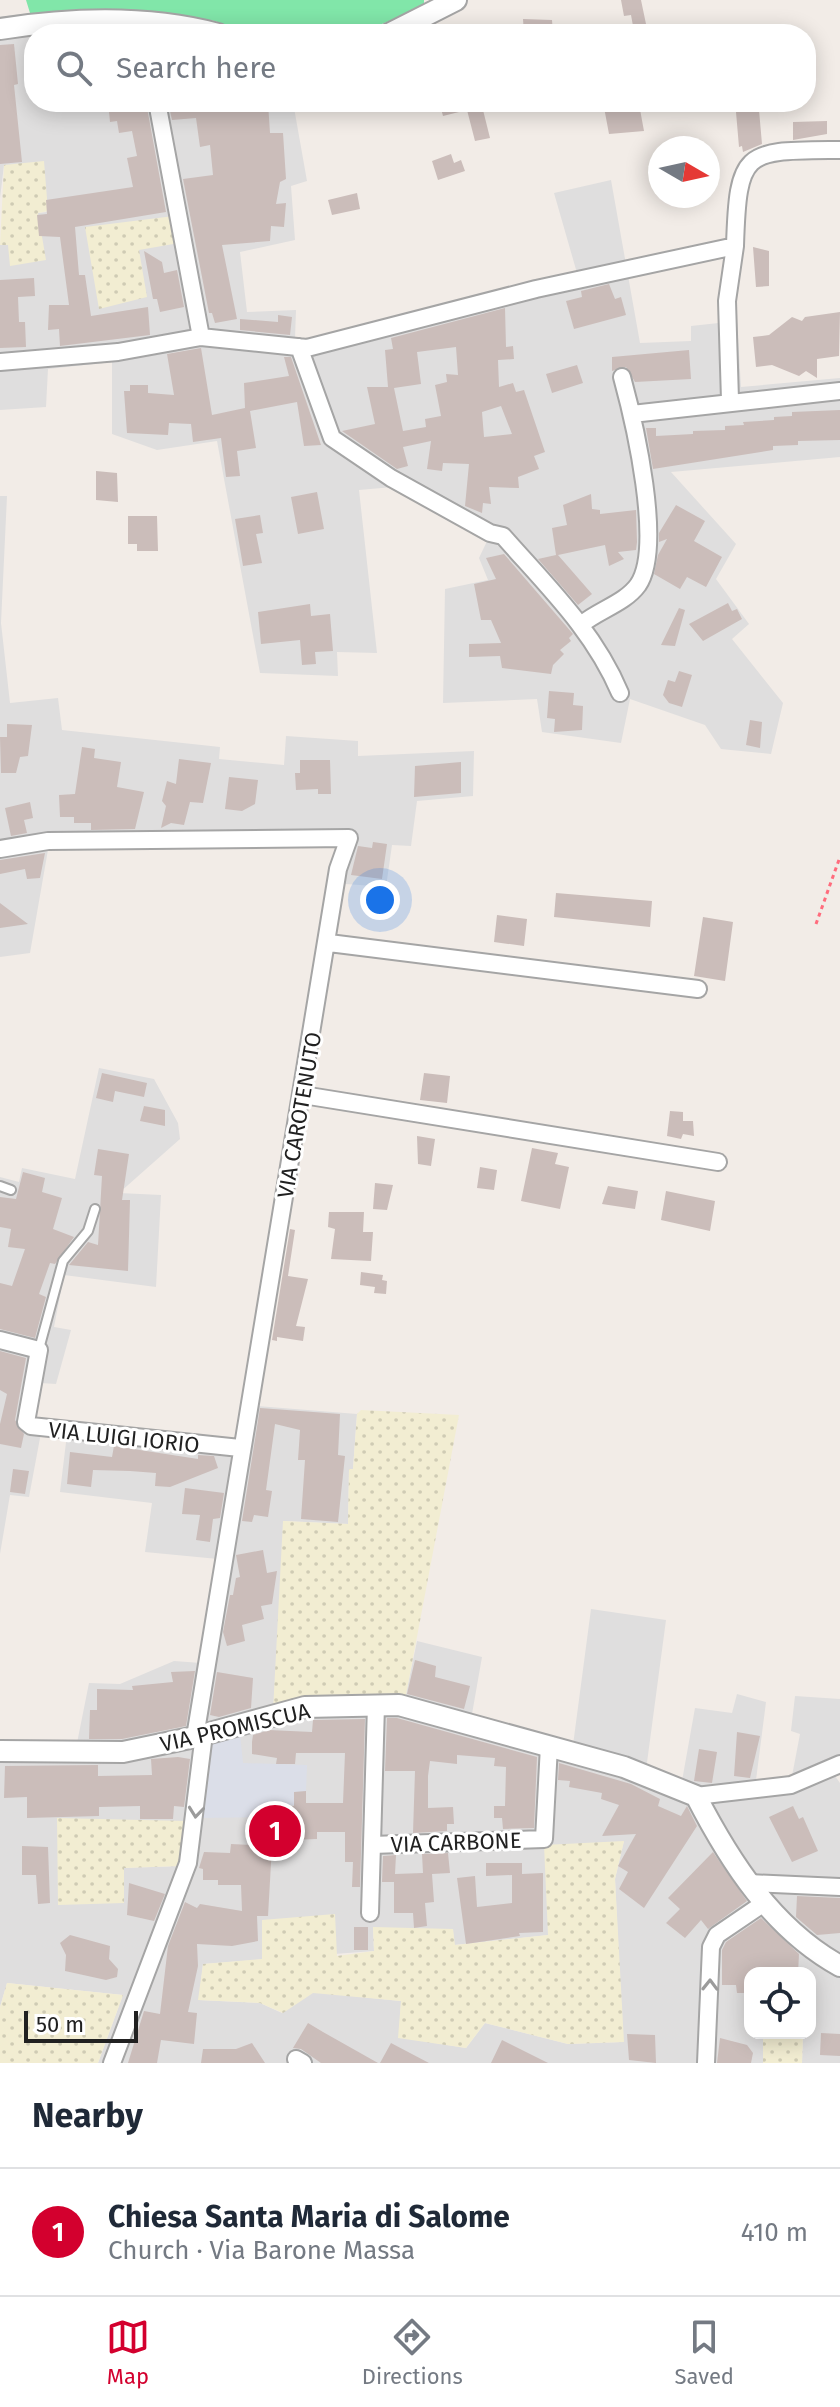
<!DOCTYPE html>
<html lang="en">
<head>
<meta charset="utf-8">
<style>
  :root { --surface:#fff; --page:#f6f6f7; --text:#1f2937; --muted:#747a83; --line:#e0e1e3; --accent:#d3002e }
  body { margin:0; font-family:"Fira Sans",sans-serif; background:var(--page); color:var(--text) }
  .controls { position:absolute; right:24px; bottom:24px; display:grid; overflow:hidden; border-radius:16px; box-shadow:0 4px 20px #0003 }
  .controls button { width:72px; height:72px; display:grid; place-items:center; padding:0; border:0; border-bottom:2px solid var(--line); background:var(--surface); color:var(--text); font:40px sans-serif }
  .compass { position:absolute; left:648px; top:136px; width:72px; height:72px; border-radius:50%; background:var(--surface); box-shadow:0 4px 20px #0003; rotate:99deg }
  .scale { position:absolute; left:24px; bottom:20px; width:114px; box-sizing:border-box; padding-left:8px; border:4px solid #212121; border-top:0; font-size:22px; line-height:28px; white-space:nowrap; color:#212121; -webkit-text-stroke:6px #fff; paint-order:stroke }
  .you { position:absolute; left:380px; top:900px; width:28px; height:28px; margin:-20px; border:6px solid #fff; border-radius:50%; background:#1a73e8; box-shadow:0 0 0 12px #1a73e833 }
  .badge { display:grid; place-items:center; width:52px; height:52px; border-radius:50%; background:var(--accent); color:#fff; font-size:26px; font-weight:700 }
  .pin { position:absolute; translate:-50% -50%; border:4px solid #fff; box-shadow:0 2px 8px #0006 }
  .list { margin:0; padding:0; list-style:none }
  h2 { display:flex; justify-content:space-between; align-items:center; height:104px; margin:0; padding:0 32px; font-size:34px }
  h2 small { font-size:26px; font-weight:400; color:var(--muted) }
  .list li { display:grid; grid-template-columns:52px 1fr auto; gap:24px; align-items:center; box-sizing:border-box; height:128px; padding:0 32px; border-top:2px solid var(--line) }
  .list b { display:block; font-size:30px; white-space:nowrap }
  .list p { margin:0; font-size:26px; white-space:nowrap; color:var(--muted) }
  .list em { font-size:26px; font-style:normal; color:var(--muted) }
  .icon { flex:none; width:44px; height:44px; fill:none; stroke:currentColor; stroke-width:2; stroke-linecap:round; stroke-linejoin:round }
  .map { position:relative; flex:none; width:840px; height:2063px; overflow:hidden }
  .search { position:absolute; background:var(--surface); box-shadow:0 4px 20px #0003; left:24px; right:24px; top:24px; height:88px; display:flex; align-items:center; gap:20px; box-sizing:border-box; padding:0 28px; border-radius:32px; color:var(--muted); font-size:30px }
  .sheet { height:232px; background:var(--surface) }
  nav { display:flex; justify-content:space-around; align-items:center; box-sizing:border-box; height:112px; border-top:2px solid var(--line); background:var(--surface); font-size:22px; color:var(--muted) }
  nav a { display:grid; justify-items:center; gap:4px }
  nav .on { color:var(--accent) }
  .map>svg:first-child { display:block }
  .residential { fill:#dfdede; fill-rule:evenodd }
  .farmland { fill:url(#farmland-dots) }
  .pitch { fill:#81e6a9 }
  .plaza { fill:#dbdee8 }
  .building { fill:#cbbdba; fill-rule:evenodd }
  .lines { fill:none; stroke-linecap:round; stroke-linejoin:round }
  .service-casing { stroke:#a5a5a5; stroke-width:12 }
  .minor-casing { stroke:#a5a5a5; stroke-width:20 }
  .tertiary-casing { stroke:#a5a5a5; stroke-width:24 }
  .path { stroke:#ff6c7d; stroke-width:3; stroke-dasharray:4 4; stroke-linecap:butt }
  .service { stroke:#fff; stroke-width:8 }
  .minor { stroke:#fff; stroke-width:16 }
  .tertiary { stroke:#fff; stroke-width:20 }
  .oneway { stroke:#9b9b9b }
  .labels { text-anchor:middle; stroke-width:6; stroke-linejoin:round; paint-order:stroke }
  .street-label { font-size:22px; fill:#212121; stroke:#fff }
</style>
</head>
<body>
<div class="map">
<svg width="840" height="2063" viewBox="0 0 840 2063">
  <defs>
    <pattern id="farmland-dots" width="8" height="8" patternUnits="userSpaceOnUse" patternTransform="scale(2)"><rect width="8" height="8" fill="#f2edd2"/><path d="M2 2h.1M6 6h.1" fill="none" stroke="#cfcbb4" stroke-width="1.8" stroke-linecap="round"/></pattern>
  </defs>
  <rect width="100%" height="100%" fill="#f2ece7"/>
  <!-- residential -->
  <path class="residential" d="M157 12 215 21 248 34H34V102H293L307 181 291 186 295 240 240 252 247 312 296 310 295 339 315 340 577 273 554 193 611 180 640 343 691 341V326L737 321 741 387 840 378V457L671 472 736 544 716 579 749 624 732 639 783 703 771 754 721 749 705 725 630 699 621 743 542 732 537 699 443 703 445 589 488 580 479 558 488 539 450 522 393 487 359 490 377 653 337 652 338 676 260 673 217 441 157 450 112 434V362L48 369 46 407 0 410V245H8L38 213 47 212 4 165 0 198V17L30 13Z
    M0 496H7L1 623 10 703 58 698 62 730 220 747 219 759 284 765 286 736 358 741V756L474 751 473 796 417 801 411 846 392 845 386 887 332 883 340 845 49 844 30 953 0 957Z
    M99 1068 154 1079 178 1123 180 1139 119 1193 161 1195 156 1287 64 1275 54 1327 71 1330 56 1384 40 1383 35 1414 43 1422 29 1497 10 1495 0 1554V1177L19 1182 22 1168 75 1179Z
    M244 1405 357 1414 353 1469 349 1470 348 1524 284 1521 282 1565 405 1699 417 1641 482 1657 472 1714 573 1745 591 1609 666 1620 646 1770 682 1781 695 1708 732 1713 737 1694 766 1702 756 1780 792 1776 800 1734 791 1731 795 1696 840 1699V1773L835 1776 840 1783V2063H802L803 2033H810V1973H750V2033H763V2063H98L123 1995 7 1983 0 2007V1742L77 1743 89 1683 120 1684 174 1661 201 1663 218 1559 145 1552 152 1503 60 1492 68 1426 237 1441ZM186 1821 180 1866 124 1868ZM624 1841 615 1879 623 2042 568 2044 485 2023 466 2048 399 2037 401 2001 313 1992 282 2013 260 2003 199 2000 203 1964 374 1951 373 1928 453 1930 454 1945 549 1935Z"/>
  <!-- farmland -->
  <path class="farmland" d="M44 161 48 211 38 213 46 260 10 266 8 245H0L4 165Z
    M174 216 179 243 139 250 147 297 99 309 85 227Z
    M361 1410 459 1415 405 1700 273 1711 283 1521 348 1524 349 1469H353L357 1414Z
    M57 1818 186 1821 180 1866 124 1868V1903L58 1905Z
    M624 1841 615 1879 624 2042 568 2044 485 2023 466 2048 398 2038 401 2001 313 1993 283 2013 260 2003 198 2000 203 1964 262 1959V1920L335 1914 337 1956 374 1951 373 1927 453 1929 455 1945 548 1935 544 1845Z
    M7 1983 123 1995 98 2063H0V2007Z
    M763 2033H803L802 2063H763Z"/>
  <!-- pitch -->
  <path class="pitch" d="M26 0H424V7L357 34H248L215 21 157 12 30 13Z"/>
  <!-- plaza -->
  <path class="plaza" d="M240 1734 243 1763 307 1765 306 1791 294 1805 265 1807 264 1817 201 1818 211 1743Z"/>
  <!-- building -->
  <path class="building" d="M621 0H641L646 24 633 26 631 15 624 16Z
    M523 19 552 20 553 34H524Z
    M14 44 18 84 14 85 22 162 0 164V45Z
    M108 102H146L166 212 75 227 79 275H85L91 316 148 307 150 335 60 346 59 329 48 330 49 305H69L60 237 39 236 37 215 47 214 46 200 133 187 127 158 137 156 132 131 119 133 117 121 110 122Z
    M168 102 268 103 270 133H283L286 179 280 182 276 204 286 203 284 227 271 226 270 241 222 245 237 319 215 323 212 313H209L183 179 213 175 210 145 200 147 196 118 172 120Z
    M450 102H481L490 138 475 141 467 110 443 116 440 105Z
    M603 102 639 104 644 131 609 134Z
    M759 110 762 144 743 152 742 146 739 147 736 112Z
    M827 121V134L793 140V122Z
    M451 154 454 163 461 160 465 171 438 180 432 161Z
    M357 193 360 209 332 215 328 200Z
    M753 247 769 251V286L756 287Z
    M144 251 162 262 164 273 177 270 184 307 160 312 157 299H153Z
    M34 278 35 296 18 297 19 322H25L26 347 0 348V280Z
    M609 284 615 299 621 297 626 315 574 329 566 301 582 297 581 291Z
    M505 308 506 347 513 346 514 359 498 360 499 387 513 383 516 392 524 390 545 452 534 456 539 469 518 477 519 488 489 487 491 504 483 503 482 513 465 506 469 464 443 463 442 471 427 469 431 441 403 447 408 466 397 469 342 431 375 424 367 387H388L385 350 393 349 391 338ZM456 347 458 375 446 374 447 382 435 385 441 416 425 419 426 427 403 431 394 388 421 384 417 352ZM501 406 512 434 484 437 482 412Z
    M840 312 839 356 817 359V378L806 371 799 376 772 365 756 367 753 337 769 335 792 317 802 321 805 317Z
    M278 315 292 317 290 335 240 330V319L278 322Z
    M201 348 212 415 245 408 244 383 289 376 284 357H291L321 445 304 446 297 402 250 411 256 448 237 451 240 476 226 477 221 438 193 442 191 424 169 423 168 435 127 433 124 391H130V385H148V393L174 395 167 354Z
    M689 350 691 379 635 382 626 367 612 371V357Z
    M577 365 583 383 552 393 546 374Z
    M840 410V440L798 441V445L773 446V450L653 469 646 428H656V436L693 434V431L725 430V426L744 425 743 422 774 420V417L792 416V412Z
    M96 471 117 473 118 502 96 500Z
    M317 492 324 529 298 534 291 497Z
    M591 494 592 509 600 510V514L636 510 637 542 636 550 618 552 624 559 609 566 605 545 558 555 592 594 578 605 538 559 556 555 552 528 567 525 563 505Z
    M676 505 705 521 694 541 722 557 706 587 687 577 680 589 654 574 658 555 667 539 659 542V533Z
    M260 515 263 533 256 534 262 563 243 566 235 519Z
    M128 516H157L158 551H137V544H128Z
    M504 554 573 634 569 638 571 641 560 650 564 654 553 665 551 674 502 668 500 656 469 657V644L501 643 491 620H481L474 584 496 579 486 558Z
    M728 603 732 611 737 609 742 619 703 641 689 624Z
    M310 604 311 616 330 614 333 651 315 652 316 664 302 665 300 640 261 644 258 612Z
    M679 608 685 610 675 646 661 645Z
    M679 671 692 675 682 707 669 703 663 695 668 680 675 682Z
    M549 691 574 693 573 705 583 706 582 730 554 732 555 719 547 718Z
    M750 720 762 722 760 748 746 745Z
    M7 724 32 725 28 756 20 757 16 773H1L0 737H7Z
    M82 747 95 749 94 758 121 762 117 787 144 792 135 829 91 830V823H74V817H60L59 795 75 794Z
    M179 759 211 763 203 803 190 802 184 825 171 823 161 828 166 806 162 801 167 781 176 784Z
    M300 760H330L331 794H318V789L296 790 295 773H300Z
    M461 762V793L414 797 415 766Z
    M229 777 258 780 255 804 242 811 225 809Z
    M30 802 33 818 24 820 27 833 11 836 5 808Z
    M373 842 387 844 382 879 351 875 358 846 372 848Z
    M45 853 40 878 27 879 25 869 0 874V860Z
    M556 893 652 901 650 927 554 917Z
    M0 903 28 924 0 928Z
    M497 915 527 919 524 946 494 942Z
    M703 917 733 922 725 981 694 976Z
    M102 1073 147 1083 144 1097 115 1091 113 1102 96 1098Z
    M424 1073 450 1076 447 1103 420 1100Z
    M144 1106 165 1110V1126L140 1121Z
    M670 1111 683 1112V1121H693L694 1136 683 1134 681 1139 667 1136Z
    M417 1136 435 1139 431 1166 418 1164Z
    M532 1148 558 1153 555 1164 569 1167 560 1209 521 1201Z
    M98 1149 129 1154 122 1200H130L128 1271 69 1265 88 1242 98 1245 102 1176 94 1175Z
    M480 1167 497 1170 494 1190 477 1188Z
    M23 1172 45 1178 42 1192 62 1198 53 1229 74 1237 55 1264 50 1263 39 1294 46 1297 35 1338 0 1329V1283L12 1286 25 1249 8 1247 11 1229 0 1227V1197L16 1199Z
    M375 1183 393 1185 387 1210 373 1209Z
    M608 1186 638 1191 635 1209 602 1204Z
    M666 1191 715 1201 710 1231 661 1220Z
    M329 1212H364L363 1232H373L371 1261 331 1259 335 1229 328 1227Z
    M290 1229 295 1230 288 1276 308 1279 296 1326 305 1327 303 1341 277 1337V1341L272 1340Z
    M361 1272 383 1275 382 1280 387 1281 386 1294 374 1293 375 1287 360 1285Z
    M0 1351 26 1358 15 1420 24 1434 21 1448 0 1444V1424L7 1394 0 1390Z
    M260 1408 340 1414 338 1455 345 1456 338 1522 301 1519 305 1460H298L300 1430 275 1424 266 1490 272 1491 268 1517 254 1515 252 1522 242 1521Z
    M114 1446 198 1459V1455L214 1456 218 1468 170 1487 155 1486 156 1473 130 1471 93 1470 91 1487 67 1484 70 1452 112 1457Z
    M13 1469 29 1471 25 1494 10 1492Z
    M185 1488 224 1493 220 1518 213 1519 210 1542 196 1540 200 1515 182 1514Z
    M263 1550 267 1573 277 1571 272 1604 261 1606 264 1619 242 1625 245 1641 227 1646 223 1632 230 1595H233L236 1578 240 1577 236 1555Z
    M415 1660 436 1666 435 1677 470 1686 464 1709 407 1694Z
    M195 1671 186 1726 122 1739H89L90 1710H97V1689L133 1690 132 1686 173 1682 171 1672Z
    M217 1672 253 1678 251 1708 219 1717 210 1715Z
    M387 1718H397L537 1757 534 1828 503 1829 502 1818H494V1806H505L506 1767 494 1766 495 1758 457 1755V1764L430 1761 428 1776V1808L453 1807 454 1824H447V1831L413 1833 415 1771H385Z
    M365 1719 360 1887H352L353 1862H345V1832H317V1839L264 1841 265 1807 294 1806V1792L306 1791V1803H343L345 1753H296L295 1764H276L277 1758 252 1754V1742L253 1735 269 1730 312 1732 313 1720Z
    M737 1732 760 1736 750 1778 734 1776Z
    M699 1749 717 1752 712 1783 694 1781Z
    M178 1757 190 1759 184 1807 174 1806 173 1819H140V1806L99 1807V1816L27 1818V1797L4 1798 5 1766 98 1765V1776L152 1775 151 1759Z
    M559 1763 631 1784 660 1799 658 1806 681 1816 687 1806 697 1826 644 1908 619 1889 628 1872 618 1866 636 1834 602 1836 619 1805 601 1799 602 1793 569 1787 570 1781 558 1780Z
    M793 1806 799 1819 803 1817 818 1851 792 1862 769 1817Z
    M231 1844 272 1846 268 1916H257L258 1941 232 1946 197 1944 198 1966 188 2012 197 2013 194 2044 161 2040 157 2063H128L144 2011 160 2014 168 1946 185 1902 197 1908 200 1904 242 1911 241 1885H218V1880H203V1869L199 1868 204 1852 230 1853Z
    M22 1846 48 1847 50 1903 38 1904 36 1875H22Z
    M713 1852 747 1901 708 1929 701 1920 685 1938 666 1923 680 1909 668 1898Z
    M448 1853 450 1873 432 1874 434 1902 425 1903 427 1926 414 1928 413 1913H394V1882H382L383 1856 396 1855 395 1874 423 1873 422 1854Z
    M486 1863H522V1874L543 1873V1932L519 1933 520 1936 466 1944 457 1878 475 1876 477 1907 512 1903V1875L486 1876Z
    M129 1883 165 1894 154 1921 127 1915Z
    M797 1896 840 1898V1933L817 1935 796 1917Z
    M761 1918 799 1954 798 1973H750V1993H737L736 1985H722V1950L726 1942Z
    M354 1927H368V1950H354Z
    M70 1935 110 1946 109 1959 118 1969 117 1977 106 1980 65 1971 66 1955 60 1943Z
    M308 2023 323 2032 378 2063H321L301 2049 293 2048Z
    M821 2033 840 2034V2056L820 2055Z
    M627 2034 655 2035 656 2063 629 2060Z
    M720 2038 747 2045 753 2053 751 2063H717Z
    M502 2040 548 2063H491Z
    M252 2043 265 2063H201L203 2049H236Z
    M391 2043 429 2063H380Z"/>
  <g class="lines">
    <defs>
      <path id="service" d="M0 1186 11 1190
        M39 1349 63 1261 88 1231 95 1209"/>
      <path id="minor" d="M157 102 201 337
        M299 347 332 438 391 478 490 533 503 536C547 586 594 631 620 693
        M0 362 118 352 201 337 307 348 536 289 735 246C738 147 745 151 840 150
        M730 400 727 301 735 246
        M632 414 840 391
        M582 624C599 610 625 603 638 585 664 547 634 421 622 377
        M0 849 48 841 349 838 338 869 195 1737
        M329 943 698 989
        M303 1095 718 1162
        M0 1340 39 1350 26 1422 31 1426 240 1448
        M696 1796 791 1785 840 1764
        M372 1845 544 1839 549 1746
        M749 1883 840 1887
        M370 1913 376 1705
        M296 2059 303 2063
        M112 2063 188 1863 204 1734
        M706 2063 711 1947 717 1935 764 1903"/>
      <path id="tertiary" d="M0 29C71 18 147 15 218 34
        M389 34 456 0
        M0 1751 123 1752 195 1737 305 1707 399 1705 624 1767 696 1796C730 1862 773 1929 840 1966"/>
    </defs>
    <!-- service casing -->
    <use href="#service" class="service-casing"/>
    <!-- minor casing -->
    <use href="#minor" class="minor-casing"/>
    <!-- tertiary casing -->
    <use href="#tertiary" class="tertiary-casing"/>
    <!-- path -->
    <path class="path" d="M816 924 840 857"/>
    <!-- service -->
    <use href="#service" class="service"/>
    <!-- minor -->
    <use href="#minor" class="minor"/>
    <!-- tertiary -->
    <use href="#tertiary" class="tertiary"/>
  </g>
  <!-- one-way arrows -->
  <defs><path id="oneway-chevron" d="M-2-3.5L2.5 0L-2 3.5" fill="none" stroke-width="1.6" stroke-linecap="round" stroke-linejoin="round" transform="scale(2)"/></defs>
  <g class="oneway">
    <use href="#oneway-chevron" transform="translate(196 1812) rotate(96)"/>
    <use href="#oneway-chevron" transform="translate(710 1985) rotate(-89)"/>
  </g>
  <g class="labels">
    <!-- street labels -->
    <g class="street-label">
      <text transform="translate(299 1115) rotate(-80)" y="8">VIA CAROTENUTO</text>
      <text transform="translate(124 1437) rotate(6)" y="8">VIA LUIGI IORIO</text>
      <text transform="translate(235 1727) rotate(-13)" y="8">VIA PROMISCUA</text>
      <text transform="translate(456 1842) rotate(-2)" y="8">VIA CARBONE</text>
    </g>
  </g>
</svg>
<div class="controls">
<button><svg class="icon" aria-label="locate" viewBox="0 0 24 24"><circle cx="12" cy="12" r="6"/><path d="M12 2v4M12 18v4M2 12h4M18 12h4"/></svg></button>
</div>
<svg class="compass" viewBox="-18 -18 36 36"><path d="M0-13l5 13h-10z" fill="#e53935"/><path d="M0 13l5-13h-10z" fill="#747a83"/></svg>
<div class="scale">50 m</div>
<div class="you"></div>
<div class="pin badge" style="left:275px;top:1831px">1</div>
<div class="search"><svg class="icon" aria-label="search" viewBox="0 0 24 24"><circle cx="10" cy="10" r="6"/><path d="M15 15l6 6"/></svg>Search here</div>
</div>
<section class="sheet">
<h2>Nearby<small></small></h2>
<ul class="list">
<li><span class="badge">1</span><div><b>Chiesa Santa Maria di Salome</b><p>Church · Via Barone Massa</p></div><em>410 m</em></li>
</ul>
</section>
<nav>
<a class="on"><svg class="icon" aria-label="map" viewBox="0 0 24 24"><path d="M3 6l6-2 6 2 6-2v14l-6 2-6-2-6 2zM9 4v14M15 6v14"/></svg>Map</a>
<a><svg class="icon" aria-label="directions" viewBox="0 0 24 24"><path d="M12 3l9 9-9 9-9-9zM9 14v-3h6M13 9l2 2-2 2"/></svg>Directions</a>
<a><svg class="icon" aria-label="saved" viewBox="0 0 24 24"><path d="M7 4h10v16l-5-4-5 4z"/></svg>Saved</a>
</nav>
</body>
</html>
